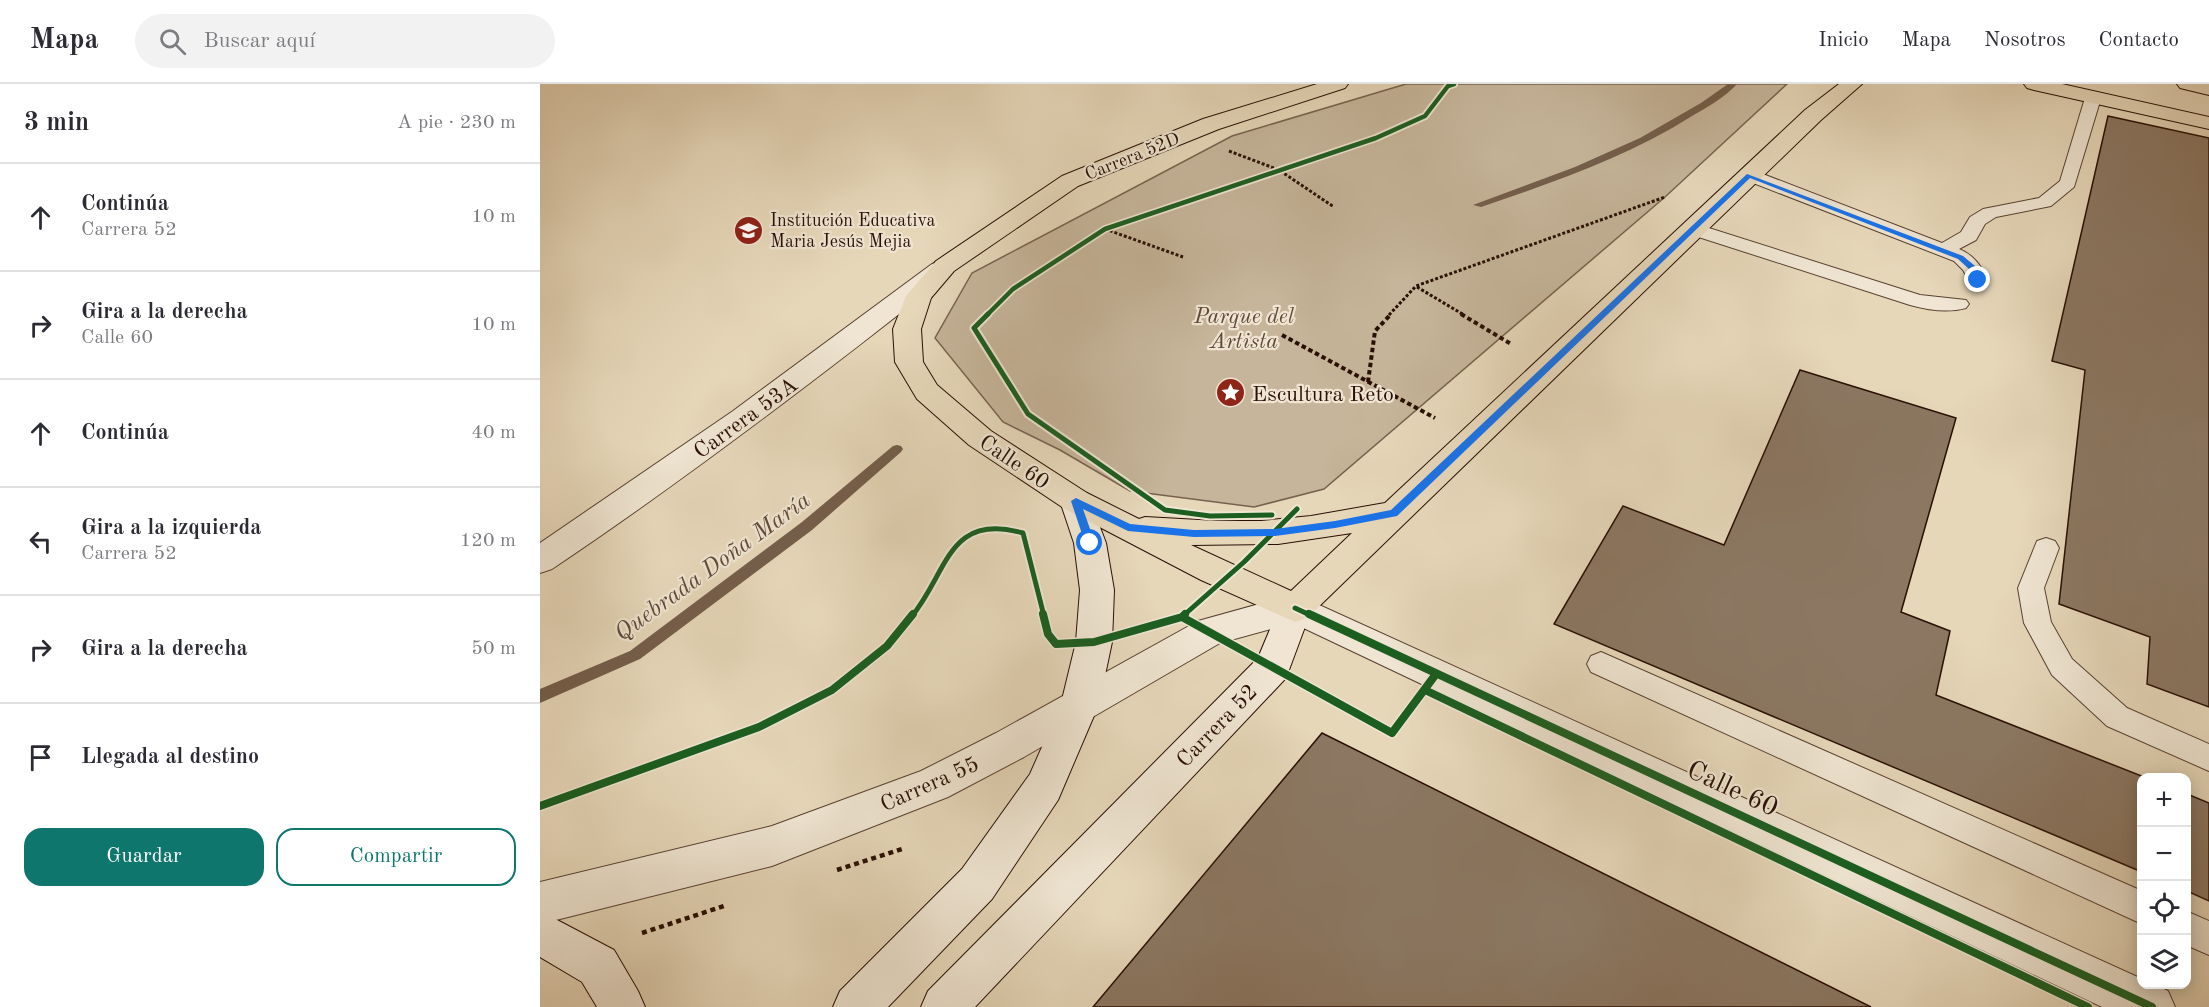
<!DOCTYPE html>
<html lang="es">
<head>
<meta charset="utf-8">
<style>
  :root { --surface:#fff; --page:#f2f2f3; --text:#2b2b33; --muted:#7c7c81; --line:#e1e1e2; --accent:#0f766e }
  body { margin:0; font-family:"Old Standard TT",serif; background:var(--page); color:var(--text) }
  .controls { position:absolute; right:18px; bottom:18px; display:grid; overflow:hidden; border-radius:12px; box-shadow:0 3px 15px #0003 }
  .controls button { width:54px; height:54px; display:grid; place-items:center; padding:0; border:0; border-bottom:2px solid var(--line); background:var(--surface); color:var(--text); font:30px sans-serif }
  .stop { position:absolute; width:18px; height:18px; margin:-14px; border:4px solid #1a73e8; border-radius:50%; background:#fff }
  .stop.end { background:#1a73e8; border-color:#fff; box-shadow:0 2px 6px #0008 }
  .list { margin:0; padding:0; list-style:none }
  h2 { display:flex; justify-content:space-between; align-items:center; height:78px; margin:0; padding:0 24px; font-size:26px }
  h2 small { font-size:20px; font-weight:400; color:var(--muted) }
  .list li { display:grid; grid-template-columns:39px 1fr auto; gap:18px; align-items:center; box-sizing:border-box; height:108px; padding:0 24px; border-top:2px solid var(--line) }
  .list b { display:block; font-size:22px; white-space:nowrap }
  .list p { margin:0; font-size:20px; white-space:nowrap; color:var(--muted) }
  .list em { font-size:20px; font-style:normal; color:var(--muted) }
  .actions { display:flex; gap:12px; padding:18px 24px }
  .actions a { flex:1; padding:14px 0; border:2px solid var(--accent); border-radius:18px; text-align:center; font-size:21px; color:var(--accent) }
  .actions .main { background:var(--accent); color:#fff }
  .icon { flex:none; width:33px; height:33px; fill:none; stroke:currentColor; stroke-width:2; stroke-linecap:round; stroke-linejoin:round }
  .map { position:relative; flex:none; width:1669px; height:923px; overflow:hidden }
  header { display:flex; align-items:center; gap:36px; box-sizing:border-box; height:84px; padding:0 30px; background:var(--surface); border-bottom:2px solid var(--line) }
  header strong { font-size:28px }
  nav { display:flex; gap:33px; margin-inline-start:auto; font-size:21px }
  .search { width:420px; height:54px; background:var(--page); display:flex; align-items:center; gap:15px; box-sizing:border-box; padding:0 21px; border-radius:33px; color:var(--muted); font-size:22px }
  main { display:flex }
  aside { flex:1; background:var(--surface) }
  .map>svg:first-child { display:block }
  .green { fill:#c6b59a; stroke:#78624f; stroke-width:1.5 }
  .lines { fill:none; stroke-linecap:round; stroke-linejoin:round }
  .stream { fill:#745e4b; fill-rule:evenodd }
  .building { fill:#8b7762; stroke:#290f04; stroke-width:1.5 }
  .service-casing { stroke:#584131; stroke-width:2 }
  .tertiary-casing { stroke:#584131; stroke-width:2 }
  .secondary-casing { stroke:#290f04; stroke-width:2 }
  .primary-casing { stroke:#290f04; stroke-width:2 }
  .path-far2 { stroke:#290f04; stroke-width:3; stroke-dasharray:3 2; stroke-linecap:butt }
  .path-far1 { stroke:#290f04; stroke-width:4; stroke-dasharray:4.5 3; stroke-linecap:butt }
  .path { stroke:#290f04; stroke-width:4.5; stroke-dasharray:5 4; stroke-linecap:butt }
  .service { fill:#efe5d2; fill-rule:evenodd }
  .tertiary { fill:#efe5d2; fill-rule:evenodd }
  .secondary { fill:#efe5d2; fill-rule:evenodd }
  .primary { fill:#e6d7b9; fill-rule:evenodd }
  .cycleway-far2-casing { stroke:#efe5d2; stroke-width:8 }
  .cycleway-far1-casing { stroke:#efe5d2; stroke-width:9 }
  .cycleway-casing { stroke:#efe5d2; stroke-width:11 }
  .cycleway-far2 { stroke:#1b5e20; stroke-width:4.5 }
  .cycleway-far1 { stroke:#1b5e20; stroke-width:5 }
  .cycleway { stroke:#1b5e20; stroke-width:8 }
  .route { fill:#1a73e8 }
  .labels { text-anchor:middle; stroke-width:4.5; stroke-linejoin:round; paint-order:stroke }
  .far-street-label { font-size:18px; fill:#290f04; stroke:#efe5d2 }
  .far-poi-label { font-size:18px; fill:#290f04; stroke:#efe5d2; text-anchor:start }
  .park-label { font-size:22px; font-style:italic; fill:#604938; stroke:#efe5d2 }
  .poi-label { font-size:22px; fill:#290f04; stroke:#efe5d2; text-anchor:start }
  .street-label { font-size:22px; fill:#290f04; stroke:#efe5d2 }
  .water-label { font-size:24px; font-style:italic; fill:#614a3a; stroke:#efe5d2 }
  .near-street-label { font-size:27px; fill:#290f04; stroke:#efe5d2 }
</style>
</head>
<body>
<header>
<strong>Mapa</strong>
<div class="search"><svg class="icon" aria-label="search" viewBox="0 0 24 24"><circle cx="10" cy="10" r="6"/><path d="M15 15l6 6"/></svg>Buscar aquí</div>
<nav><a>Inicio</a><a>Mapa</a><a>Nosotros</a><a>Contacto</a></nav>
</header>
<main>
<aside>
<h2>3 min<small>A pie · 230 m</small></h2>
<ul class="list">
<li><svg class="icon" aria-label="ahead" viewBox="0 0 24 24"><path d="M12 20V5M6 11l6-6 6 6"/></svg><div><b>Continúa</b><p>Carrera 52</p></div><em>10 m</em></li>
<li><svg class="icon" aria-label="right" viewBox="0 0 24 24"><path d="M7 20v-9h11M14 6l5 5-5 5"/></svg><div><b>Gira a la derecha</b><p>Calle 60</p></div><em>10 m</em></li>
<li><svg class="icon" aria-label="ahead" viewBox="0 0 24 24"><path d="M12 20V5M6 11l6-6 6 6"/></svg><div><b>Continúa</b></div><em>40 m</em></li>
<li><svg class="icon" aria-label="left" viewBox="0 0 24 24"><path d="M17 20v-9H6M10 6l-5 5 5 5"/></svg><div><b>Gira a la izquierda</b><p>Carrera 52</p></div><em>120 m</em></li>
<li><svg class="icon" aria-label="right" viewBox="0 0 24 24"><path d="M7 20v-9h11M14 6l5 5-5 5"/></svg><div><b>Gira a la derecha</b></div><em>50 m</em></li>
<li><svg class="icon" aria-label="arrive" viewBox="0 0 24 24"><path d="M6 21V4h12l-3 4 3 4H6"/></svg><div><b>Llegada al destino</b></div></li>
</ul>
<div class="actions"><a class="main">Guardar</a><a>Compartir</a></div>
</aside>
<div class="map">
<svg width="1669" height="923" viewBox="0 0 1669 923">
  <rect width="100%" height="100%" fill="#e6d7b9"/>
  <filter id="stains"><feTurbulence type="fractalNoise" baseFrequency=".00333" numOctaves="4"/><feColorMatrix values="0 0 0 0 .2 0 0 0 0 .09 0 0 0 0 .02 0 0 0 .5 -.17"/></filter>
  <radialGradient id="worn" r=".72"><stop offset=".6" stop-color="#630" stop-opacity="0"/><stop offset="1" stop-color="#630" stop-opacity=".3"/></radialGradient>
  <!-- green -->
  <path class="green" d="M866 0H1247L1125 113 784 405 714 423 590 407 520 366 463 338 395 254 432 189 692 52Z"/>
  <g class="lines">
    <!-- stream -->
    <path class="stream" d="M1188 0H1197C1185 13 1168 23 1152 32 1087 73 1014 98 941 123L933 121 1035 83 1100 54 1161 19Z
      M357 361 361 362 363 365 361 368 272 446 100 575 0 619V605L90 567 262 438 353 362Z"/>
  </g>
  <!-- building -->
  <path class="building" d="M1568 32 1669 54V623L1607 600 1610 553 1519 520 1545 286 1512 277Z
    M1260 286 1416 334 1361 528 1410 547 1396 611 1604 693H1602V788L1014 540 1083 422 1184 461Z
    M782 649 1331 923H553Z
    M1647 710 1669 719V817L1647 807Z"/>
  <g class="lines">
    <defs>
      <path id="service" d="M1553 9 1561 14 1534 103 1511 122 1456 133 1445 140 1436 156 1419 165C1434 171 1441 182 1448 196L1445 200H1431L1423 186 1414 177 1203 95 1200 91 1203 87H1215L1402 159 1421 148 1430 133 1443 125 1499 114 1520 97 1545 14Z
        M1153 139 1380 211 1426 216 1429 220 1426 224C1408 229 1388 226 1370 221L1146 149 1144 145 1146 141Z
        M1506 454 1515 457 1519 464 1504 504 1511 538 1532 575 1587 624 1669 660V687L1567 642 1512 591 1484 539 1478 504 1497 457Z
        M1061 568 1602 807V840L1051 588 1047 580 1051 572Z
        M1646 827 1669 837V871L1646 861Z"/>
      <path id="tertiary" d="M401 177 410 180 414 185 410 190C280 293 149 393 12 485L0 489V459L193 327 392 180Z
        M755 510 1602 895V900H1614L1628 907 1635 923H1562L753 539 680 559 484 673 408 713 232 782 0 840V798L232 742 381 687 456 649 658 537Z"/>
      <path id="secondary" d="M536 405 547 409 566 459 574 506 572 558 559 620 518 716 452 815 348 923H293L300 907 422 785 490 690 521 620 536 558 540 506 534 459 520 417 525 409Z
        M755 510 767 514 772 524 746 594 435 923H381L388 907 718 574 743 514Z
        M0 827 74 866 98 907 105 923H57L42 898 0 873Z"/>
      <path id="primary" d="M777 0H808L805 4 679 45 538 102 414 187 391 214 381 245 383 278 397 301 451 347 547 409 599 435 605 433 677 437H721L771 432 845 419 1265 26 1299 0H1322L1281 36 767 534 755 538 661 496 525 425 429 361 377 315 355 278 353 245 366 212 396 177 522 92 663 35ZM812 449 751 507 651 461 738 460Z
        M1484 0H1522L1669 33V45L1494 6 1487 4Z
        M1637 0H1669V11L1640 4Z"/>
    </defs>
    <!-- service casing -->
    <use href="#service" class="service-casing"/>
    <!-- tertiary casing -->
    <use href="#tertiary" class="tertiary-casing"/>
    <!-- secondary casing -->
    <use href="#secondary" class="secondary-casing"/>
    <!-- primary casing -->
    <use href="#primary" class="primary-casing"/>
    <!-- path-far2 -->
    <path class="path-far2" d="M689 67 739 86 794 123
      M565 145 643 173
      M877 203 924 231
      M849 231 876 202 1125 113"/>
    <!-- path-far1 -->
    <path class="path-far1" d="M921 230 971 260
      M742 251 895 334
      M828 298 835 247 851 230"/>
    <!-- path -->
    <path class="path" d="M297 786 365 764
      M102 849 184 822"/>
    <!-- service -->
    <use href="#service" class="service"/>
    <!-- tertiary -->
    <use href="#tertiary" class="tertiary"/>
    <!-- secondary -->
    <use href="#secondary" class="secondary"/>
    <!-- primary -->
    <use href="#primary" class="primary"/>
    <defs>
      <path id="cycleway-far2" d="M447 231 473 205 565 145 836 54 885 32 908 2 914 0"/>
      <path id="cycleway-far1" d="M448 230 434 244 488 330 625 426 670 432 732 431
        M755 524 772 532
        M372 532C408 488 408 428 483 449L504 532
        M643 532 704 478 757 425"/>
      <path id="cycleway" d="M503 530 508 550 516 560 554 558 642 533 852 649 896 590
        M769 530 1612 923
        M642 533 645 530
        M885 606 1548 923
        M0 722 219 643 292 606 347 562 373 530"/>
    </defs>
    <!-- cycleway-far2 casing -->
    <use href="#cycleway-far2" class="cycleway-far2-casing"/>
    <!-- cycleway-far1 casing -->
    <use href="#cycleway-far1" class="cycleway-far1-casing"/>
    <!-- cycleway casing -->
    <use href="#cycleway" class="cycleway-casing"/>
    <!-- cycleway-far2 -->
    <use href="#cycleway-far2" class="cycleway-far2"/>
    <!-- cycleway-far1 -->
    <use href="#cycleway-far1" class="cycleway-far1"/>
    <!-- cycleway -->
    <use href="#cycleway" class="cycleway"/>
  </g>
  <!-- route -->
  <path class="route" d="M1207 90 1423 172 1435 182 1442 196 1436 198 1429 185 1418 175 1210 94 857 432 795 444 735 452 654 453 588 447 543 425 555 459 550 463 546 462 531 417 536 414 590 440 654 446 735 445 795 437 851 426Z"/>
  <!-- icons -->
  <defs>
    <symbol id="school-disc" viewBox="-11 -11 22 22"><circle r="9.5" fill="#8f2418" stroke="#efe5d2"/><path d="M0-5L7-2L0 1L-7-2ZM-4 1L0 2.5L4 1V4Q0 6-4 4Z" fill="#fff"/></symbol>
    <symbol id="sight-disc" viewBox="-11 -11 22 22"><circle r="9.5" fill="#8f2418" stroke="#efe5d2"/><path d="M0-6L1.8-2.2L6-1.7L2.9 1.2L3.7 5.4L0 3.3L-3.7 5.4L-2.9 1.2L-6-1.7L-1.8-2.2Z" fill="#fff"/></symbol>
  </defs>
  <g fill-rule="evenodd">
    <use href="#school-disc" x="192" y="130" width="33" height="33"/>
    <use href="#sight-disc" x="674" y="292" width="33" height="33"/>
  </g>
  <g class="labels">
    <!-- far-street labels -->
    <g class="far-street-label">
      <text transform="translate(592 72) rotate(-22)" y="6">Carrera 52D</text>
    </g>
    <!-- far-poi labels -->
    <g class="far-poi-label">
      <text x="230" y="142">Institución Educativa<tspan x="230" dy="21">Maria Jesús Mejia</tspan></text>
    </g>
    <!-- park labels -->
    <g class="park-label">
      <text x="704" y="239">Parque del<tspan x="704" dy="25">Artista</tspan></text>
    </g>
    <!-- poi labels -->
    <g class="poi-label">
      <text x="712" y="317">Escultura Reto</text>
    </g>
    <!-- street labels -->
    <g class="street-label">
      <text transform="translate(205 333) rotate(-36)" y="8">Carrera 53A</text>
      <text transform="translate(475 377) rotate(34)" y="8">Calle 60</text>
      <text transform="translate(676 641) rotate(-46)" y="8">Carrera 52</text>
      <text transform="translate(389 699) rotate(-24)" y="8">Carrera 55</text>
    </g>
    <!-- water labels -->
    <g class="water-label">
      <text transform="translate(172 482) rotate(-36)" y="8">Quebrada Doña María</text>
    </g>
    <!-- near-street labels -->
    <g class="near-street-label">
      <text transform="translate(1193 704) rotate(25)" y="9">Calle 60</text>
    </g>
  </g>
  <rect width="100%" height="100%" filter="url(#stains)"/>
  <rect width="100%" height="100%" fill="url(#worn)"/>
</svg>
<div class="controls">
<button>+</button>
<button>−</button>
<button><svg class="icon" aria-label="locate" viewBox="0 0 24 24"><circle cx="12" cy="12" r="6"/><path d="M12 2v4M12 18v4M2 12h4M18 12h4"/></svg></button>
<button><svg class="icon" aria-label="layers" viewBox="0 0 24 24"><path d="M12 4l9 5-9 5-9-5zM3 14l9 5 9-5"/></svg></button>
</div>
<div class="stop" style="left:550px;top:459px"></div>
<div class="stop end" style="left:1438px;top:196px"></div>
</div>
</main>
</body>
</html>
